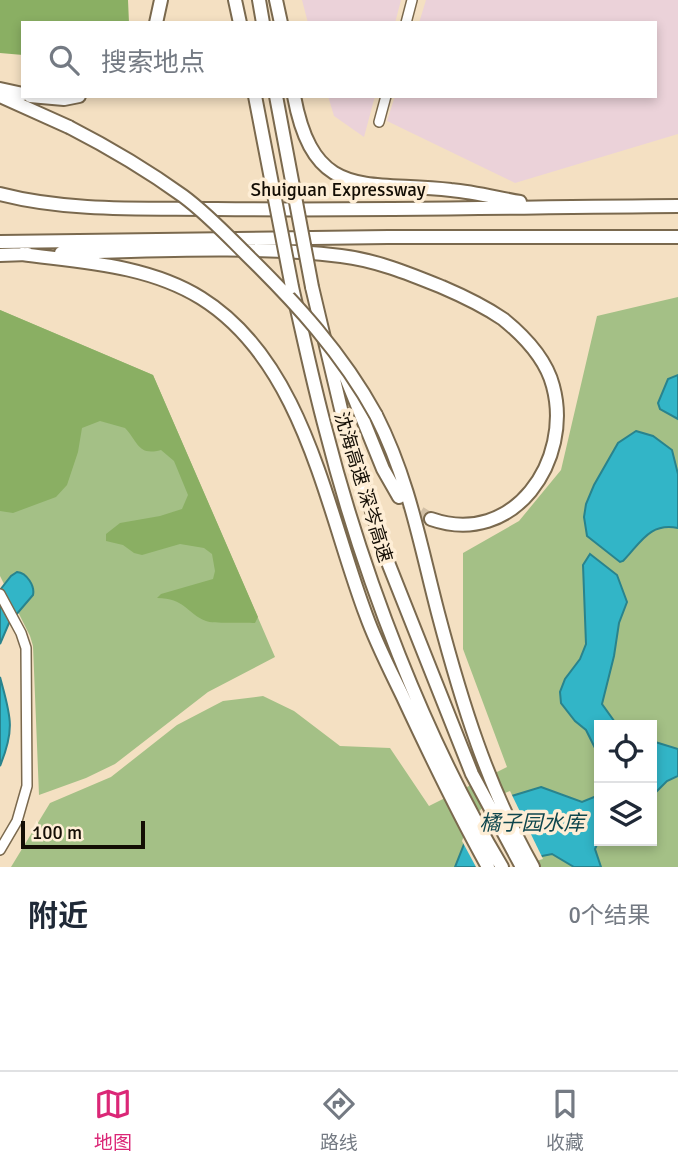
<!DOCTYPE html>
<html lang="zh">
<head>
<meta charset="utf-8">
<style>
  :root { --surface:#fff; --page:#f6f6f7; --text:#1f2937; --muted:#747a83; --line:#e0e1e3; --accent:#db2777 }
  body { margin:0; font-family:Signika,"Noto Sans SC",sans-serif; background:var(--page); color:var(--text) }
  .controls { position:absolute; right:21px; bottom:21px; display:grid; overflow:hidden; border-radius:0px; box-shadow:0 4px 10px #0003 }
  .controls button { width:63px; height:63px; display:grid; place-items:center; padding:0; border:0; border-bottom:2px solid var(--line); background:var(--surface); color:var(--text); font:35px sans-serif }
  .scale { position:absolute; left:21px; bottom:18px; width:124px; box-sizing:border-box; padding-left:7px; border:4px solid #140e05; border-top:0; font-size:19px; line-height:24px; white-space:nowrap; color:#140e05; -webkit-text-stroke:5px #feeed6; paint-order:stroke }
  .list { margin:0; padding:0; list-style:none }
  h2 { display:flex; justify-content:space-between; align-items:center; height:91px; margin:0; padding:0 28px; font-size:30px }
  h2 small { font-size:23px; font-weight:400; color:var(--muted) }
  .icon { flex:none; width:38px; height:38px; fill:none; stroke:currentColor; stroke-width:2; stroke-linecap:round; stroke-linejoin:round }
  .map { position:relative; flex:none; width:678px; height:867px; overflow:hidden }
  .search { position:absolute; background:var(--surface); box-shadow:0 4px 10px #0003; left:21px; right:21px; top:21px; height:77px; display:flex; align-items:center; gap:18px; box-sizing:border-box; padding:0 24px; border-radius:0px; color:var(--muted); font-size:26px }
  .sheet { height:203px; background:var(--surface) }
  nav { display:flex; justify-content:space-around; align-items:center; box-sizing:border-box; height:98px; border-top:2px solid var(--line); background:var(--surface); font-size:19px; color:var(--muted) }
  nav a { display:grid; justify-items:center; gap:4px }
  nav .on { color:var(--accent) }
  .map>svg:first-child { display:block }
  .industrial { fill:#ebd2d9 }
  .green { fill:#a4c086; fill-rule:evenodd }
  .forest { fill:#8aaf63 }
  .water { fill:#32b5c7; stroke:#29838d; stroke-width:2 }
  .pier { fill:#f4e0c2 }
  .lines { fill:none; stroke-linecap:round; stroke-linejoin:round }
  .highway-tunnel { stroke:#d2c0a6; stroke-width:12; stroke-dasharray:12 6; stroke-linecap:butt }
  .minor-casing { stroke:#7a694e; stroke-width:12 }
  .highway-casing { stroke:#7a694e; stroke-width:16 }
  .minor { stroke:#fff; stroke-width:9 }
  .highway { stroke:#fff; stroke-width:12 }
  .highway-bridge-casing { stroke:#7a694e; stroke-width:16; stroke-linecap:butt }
  .highway-bridge { stroke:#fff; stroke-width:12 }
  .labels { text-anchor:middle; stroke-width:7; stroke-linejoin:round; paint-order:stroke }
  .street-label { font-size:19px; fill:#140e05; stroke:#feeed6 }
  .water-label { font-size:21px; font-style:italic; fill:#0e464d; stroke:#feeed6 }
</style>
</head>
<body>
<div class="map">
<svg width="678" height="867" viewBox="0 0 678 867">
  <rect width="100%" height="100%" fill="#f4e0c2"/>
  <!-- industrial -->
  <path class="industrial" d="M302 0H401L395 23H308Z
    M426 0H678V134L515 183 387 121 395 96H655V23H419Z
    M328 96H375L364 137 334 116Z"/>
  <!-- green -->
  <path class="green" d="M678 297V867H11L50 803 111 777 177 725 223 701 263 696 294 711 340 746 390 748 429 806 507 767 463 649V553L519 521 561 470 597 316ZM599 725H652V841H599Z
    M0 310 153 375 275 657 208 692 115 764 86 778 39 795 33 646 30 636 0 576Z"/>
  <!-- forest -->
  <path class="forest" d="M0 0H128L129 23H23V55L0 53Z
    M0 310 153 375 258 617 255 623C244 622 213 624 206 621 186 613 185 598 157 598L161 594 213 579 215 571 212 554 204 548 180 544 142 555 134 553 123 545 106 541V534L120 523 160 516 182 509 188 495 174 461 161 450C138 456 139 443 125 428L100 421 82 428 78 452 67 485 56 497 13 513 0 511Z"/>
  <!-- water -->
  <path class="water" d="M678 375V419L660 409 658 403 668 379Z
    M636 431 653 436 672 450 678 474V528C649 522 640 544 623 561L620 562 587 536 584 517 586 504 594 485 618 443Z
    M590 554 617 575 627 602 619 623 614 656 602 704 617 725H599V756L586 730 575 721 561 703 560 692 565 679 580 659 586 644 583 565Z
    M17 572C27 573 35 586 33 595L9 623 0 644V590L11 576Z
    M0 677C10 715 16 727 0 766Z
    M652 741 678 749V776L667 781 652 796Z
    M541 787 582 802 599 795V840L595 849 601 867H574L552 854 522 860 506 867H455L472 824 492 802Z"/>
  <!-- pier -->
  <path class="pier" d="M510 791 543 859 515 867H476L462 841 469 823 490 799Z"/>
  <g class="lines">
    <!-- highway-tunnel -->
    <path class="highway-tunnel" d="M405 503 431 519"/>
    <defs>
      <path id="minor" d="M406 23 412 0
        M379 122 386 96
        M0 594 21 633 26 648 27 786 17 821 0 850"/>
      <path id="highway" d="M235 0 240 23
        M259 0 263 23
        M276 0 281 23
        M156 23 161 0
        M0 89 23 94
        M0 96 69 127
        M30 96 64 99 79 96
        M294 96C314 203 366 180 451 190 474 192 497 198 520 202
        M0 194C69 212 145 208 216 209 370 211 524 207 678 206
        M0 242 388 237H678
        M61 253C154 251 248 245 341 256 376 260 410 274 442 287 463 296 484 306 503 319 524 336 546 359 553 386 573 460 514 548 431 519
        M22 254C82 262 148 265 201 298 304 362 326 509 366 615 376 643 390 670 403 697 430 755 457 811 488 867
        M0 255 28 254
        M292 287C303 335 313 383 326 431 363 576 425 739 502 867
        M312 287 345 426 389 565 472 774 522 867
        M340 363 383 469 399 497
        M376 415C409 480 420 544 438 613 462 704 487 785 533 867"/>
    </defs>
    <!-- minor casing -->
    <use href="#minor" class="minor-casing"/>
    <!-- highway casing -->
    <use href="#highway" class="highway-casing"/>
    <!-- minor -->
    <use href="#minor" class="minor"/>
    <!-- highway -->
    <use href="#highway" class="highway"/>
    <defs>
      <path id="highway-bridge" d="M255 96 292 287
        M276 96 312 287
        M69 127C108 147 147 170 183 196 206 213 226 234 246 254 296 303 342 353 376 415"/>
    </defs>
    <!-- highway-bridge casing -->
    <use href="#highway-bridge" class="highway-bridge-casing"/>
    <!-- highway-bridge -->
    <use href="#highway-bridge" class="highway-bridge"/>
  </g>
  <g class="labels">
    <!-- street labels -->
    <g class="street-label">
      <text x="338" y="196">Shuiguan Expressway</text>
      <text transform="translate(364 487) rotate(73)" y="7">沈海高速 深岑高速</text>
    </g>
    <!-- water labels -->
    <g class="water-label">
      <text x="532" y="830">橘子园水库</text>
    </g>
  </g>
</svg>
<div class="controls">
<button><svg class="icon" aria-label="locate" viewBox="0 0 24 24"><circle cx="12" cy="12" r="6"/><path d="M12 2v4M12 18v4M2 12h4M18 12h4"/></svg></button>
<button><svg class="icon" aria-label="layers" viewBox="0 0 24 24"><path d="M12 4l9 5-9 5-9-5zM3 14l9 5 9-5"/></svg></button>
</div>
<div class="scale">100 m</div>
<div class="search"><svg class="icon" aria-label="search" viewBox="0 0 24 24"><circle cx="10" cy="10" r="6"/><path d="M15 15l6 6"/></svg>搜索地点</div>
</div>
<section class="sheet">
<h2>附近<small>0个结果</small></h2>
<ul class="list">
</ul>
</section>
<nav>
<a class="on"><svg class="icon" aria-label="map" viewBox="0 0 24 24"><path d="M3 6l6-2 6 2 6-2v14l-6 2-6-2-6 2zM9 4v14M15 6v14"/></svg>地图</a>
<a><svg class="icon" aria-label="directions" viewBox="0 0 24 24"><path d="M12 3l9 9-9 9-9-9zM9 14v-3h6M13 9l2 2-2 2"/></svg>路线</a>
<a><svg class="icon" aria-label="saved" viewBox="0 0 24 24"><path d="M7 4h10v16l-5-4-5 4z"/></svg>收藏</a>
</nav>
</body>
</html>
